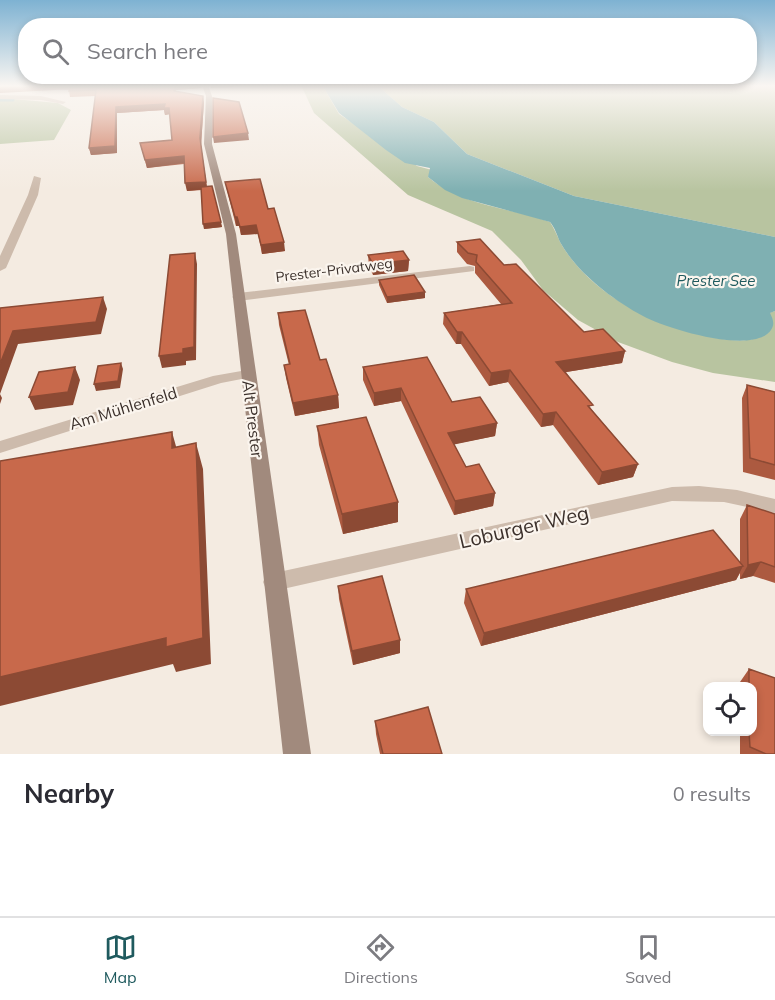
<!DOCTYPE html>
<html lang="en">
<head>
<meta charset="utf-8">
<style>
  :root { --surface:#fff; --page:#f2f2f3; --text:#2b2b33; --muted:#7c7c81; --line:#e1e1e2; --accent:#1f5a5e }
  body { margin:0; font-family:Mulish,sans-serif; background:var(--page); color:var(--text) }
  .controls { position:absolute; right:18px; bottom:18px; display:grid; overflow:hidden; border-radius:12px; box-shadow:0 3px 9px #0003 }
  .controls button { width:54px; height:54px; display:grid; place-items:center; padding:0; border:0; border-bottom:2px solid var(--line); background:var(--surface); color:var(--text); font:30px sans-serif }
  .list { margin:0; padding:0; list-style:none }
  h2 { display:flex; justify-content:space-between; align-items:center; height:78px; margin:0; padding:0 24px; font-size:26px }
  h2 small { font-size:20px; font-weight:400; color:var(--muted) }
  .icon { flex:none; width:33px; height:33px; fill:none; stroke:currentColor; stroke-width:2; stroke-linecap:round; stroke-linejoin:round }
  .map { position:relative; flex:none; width:775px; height:754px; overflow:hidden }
  .search { position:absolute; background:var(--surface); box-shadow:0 3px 9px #0003; left:18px; right:18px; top:18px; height:66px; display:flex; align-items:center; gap:15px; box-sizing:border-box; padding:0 21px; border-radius:24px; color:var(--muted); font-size:22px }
  .sheet { height:162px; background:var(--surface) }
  nav { display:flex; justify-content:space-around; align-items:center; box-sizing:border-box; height:84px; border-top:2px solid var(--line); background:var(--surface); font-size:16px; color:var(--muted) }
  nav a { display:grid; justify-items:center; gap:3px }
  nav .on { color:var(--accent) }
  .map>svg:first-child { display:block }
  .green { fill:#b8c4a0 }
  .water { fill:#7fb0b2 }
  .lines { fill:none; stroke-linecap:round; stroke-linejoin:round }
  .stream { stroke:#7fb0b2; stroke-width:3 }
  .street { fill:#cdbbac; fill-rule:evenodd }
  .secondary { fill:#a18a7d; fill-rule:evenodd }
  .wall { fill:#ac5a40 }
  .shaded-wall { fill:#8c4a34 }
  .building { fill:#c8694b; stroke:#8c4a34; stroke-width:1.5 }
  .labels { text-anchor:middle; stroke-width:4.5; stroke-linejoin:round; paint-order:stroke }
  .far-street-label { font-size:14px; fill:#3b302b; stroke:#fbf5ee }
  .far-water-label { font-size:15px; font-style:italic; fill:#1f5a5e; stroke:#fbf5ee }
  .street-label { font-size:16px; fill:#3b302b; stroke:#fbf5ee }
  .near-street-label { font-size:20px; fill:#3b302b; stroke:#fbf5ee }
</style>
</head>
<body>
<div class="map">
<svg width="775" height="754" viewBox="0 0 775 754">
  <rect width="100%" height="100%" fill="#f4ebe1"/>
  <!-- green -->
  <path class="green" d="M301 85H322L339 114 417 166 432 170 428 177C464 207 509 207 550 222 554 228 557 235 560 242 589 293 652 325 707 336 728 341 751 344 769 332V313L775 311V382L713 373 672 362 618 342 578 320 543 290 521 260 492 231 408 195 314 113Z
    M377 85H775V237L574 196 467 154 434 122 402 107Z
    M13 99 58 103 71 110 54 140 0 144V100Z"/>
  <!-- water -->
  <path class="water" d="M322 85H377L402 107 434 122 467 154 574 196 775 237V311L770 313C773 319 775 324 771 330 753 356 665 328 643 316 613 300 577 273 560 242 557 235 555 228 550 222L462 198 445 190 428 177 430 168 405 163 386 150 339 113Z"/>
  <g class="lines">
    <!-- stream -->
    <path class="stream" d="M0 100H13"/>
    <!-- street -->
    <path class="street" d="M0 95 41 96 66 102 63 104 41 100 0 99Z
      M34 176 41 178 38 195 6 268 0 271V256L28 195Z
      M470 266 474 267V271L238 301 232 297 238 293Z
      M247 370 252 371 254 374 252 377 221 383 0 453V441L213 376Z
      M699 486 737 490 775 499V513L724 502 672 501 274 591 266 589 263 582 266 575 274 573 672 487Z"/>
    <!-- secondary -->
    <path class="secondary" d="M202 85H208L212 96V144L236 234 311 754H283L226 234 204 144 206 96Z"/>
  </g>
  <!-- wall -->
  <path class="wall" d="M4 85H202L201 88 176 90V91L204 102 201 145 207 187 222 227 204 229 202 190 187 191 184 164 147 168 140 143 172 140 170 114 165 115 164 110 117 113V153L91 155 89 148 96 96 70 97 69 90Z
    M225 182 268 209 285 251 262 254 258 234 241 235 239 226H236Z
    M457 242 504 265 584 332 625 351 622 363 566 372 592 410 638 464 633 477 598 485 553 425 541 427 508 382 489 386 461 344H456L443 324 444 313 501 304 475 273V266L467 264 457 252Z
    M368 255 409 260 408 271 373 275 369 266Z
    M379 280 425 298 387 303 379 285Z
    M278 313 320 360 338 395 339 408 295 416 286 378 284 365H289L279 325Z
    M363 367 452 402 497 423 495 436 454 444 466 467 495 493 493 506 454 515 401 401 374 406 363 380Z
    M747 385 775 392V480L743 472 742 398Z
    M317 426 398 502V522L343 534 319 445Z
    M747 505 775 514V583L753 576 740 579V573L736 580 481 646 464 603 466 589 740 562V519Z
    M338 586 400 640V653L353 665 339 599Z
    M749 669 775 754H740V732H753V687H740V682Z
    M375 721 442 754H380L376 734Z"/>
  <!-- shaded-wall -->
  <path class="shaded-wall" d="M43 85H71L73 89 0 93V87Z
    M175 85H202L201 88 176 90 175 96 174 91Z
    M211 85H234V87L211 88Z
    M203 96 204 102 201 145 207 189 187 191 185 183 200 138Z
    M165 104 169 108 170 114 165 115 164 110 117 113V153L91 155 89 148 116 107Z
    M248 133 249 140 214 143 213 137Z
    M184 156 185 163 147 168 145 160Z
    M235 217H237L239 226H236Z
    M221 222 222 227 204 229 203 224Z
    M256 225 258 234 241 235 240 227Z
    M284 242 285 251 262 254 261 245Z
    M195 253 197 264 196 360 186 361V365L162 368 159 356Z
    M409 260 408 271 373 275V264Z
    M425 292V298L387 303V297Z
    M103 297 107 309 101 334 18 344 0 394 2 398 0 404V364L13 331Z
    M457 332H462L461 344H456Z
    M625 351 622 363 554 374 556 362Z
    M121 363 123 369 120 388 96 391 94 384Z
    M75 367 80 380 73 405 35 410 29 397Z
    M510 370 508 382 489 386 491 373Z
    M401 388V401L374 406V393Z
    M338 395 339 408 295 416 293 403Z
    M556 412 553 425 541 427 543 414Z
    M497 423 495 436 447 446 448 433Z
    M172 432 179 457 172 448Z
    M196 443 203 469 211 664 176 672 173 664 0 706V677Z
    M638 464 633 477 598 485 602 472Z
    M495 493 493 506 454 515 455 501Z
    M398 502V522L343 534 342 514Z
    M761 562 753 576 740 579 748 565Z
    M743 566 736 580 481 646 484 633Z
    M400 640V653L353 665 352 651Z"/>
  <!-- building -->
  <path class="building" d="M4 85H43L0 87V86Z
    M71 85H175L174 91 203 96 200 138 206 182 185 183 184 156 145 160 140 143 172 140 169 108H164L165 104 116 107 115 146 89 148 96 90 69 91Z
    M213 98 239 102 248 133 213 137Z
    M260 179 268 209 274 208 284 242 261 245 256 225 240 227 237 217H235L225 182Z
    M212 186 221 222 203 224 201 187Z
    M480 239 504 265 516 264 584 332 603 329 625 351 556 362 593 405 588 406 638 464 602 472 556 412 543 414 510 370 491 373 462 332H457L444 313 512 303 476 262 477 255 468 253 457 242Z
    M403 251 409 260 373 264 368 255Z
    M195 253 194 347 183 349V353L159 356 170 255Z
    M414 275 425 292 387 297 379 280Z
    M103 297 96 322 13 331 0 364V308Z
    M305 310 320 360 326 359 338 395 293 403 284 365 290 364 278 313Z
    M427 357 452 402 480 397 497 423 448 433 466 467 479 464 495 493 455 501 401 388 374 393 363 367Z
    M121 363 118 381 94 384 98 366Z
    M75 367 68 392 29 397 39 372Z
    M747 385 775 392V465L750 458Z
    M366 417 398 502 342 514 317 426Z
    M172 432V448L196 443 203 638 166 647V638L0 677V461Z
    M747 505 775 514V567L761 562 748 565Z
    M713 530 743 566 484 633 466 589Z
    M382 576 400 640 352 651 338 586Z
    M749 669 775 678V754H766L750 747 749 732H753V687H749Z
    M428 707 442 754H383L375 721Z"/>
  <!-- sky -->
  <linearGradient id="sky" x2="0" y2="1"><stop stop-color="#7eb2d2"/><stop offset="0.45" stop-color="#faf6f2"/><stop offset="1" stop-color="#faf6f2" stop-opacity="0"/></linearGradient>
  <rect width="775" height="191" fill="url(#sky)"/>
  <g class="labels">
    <!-- far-street labels -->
    <g class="far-street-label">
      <text transform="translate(334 270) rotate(-7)" y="5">Prester-Privatweg</text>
    </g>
    <!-- far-water labels -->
    <g class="far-water-label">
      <text x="716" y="286">Prester See</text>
    </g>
    <!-- street labels -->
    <g class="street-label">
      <text transform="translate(123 408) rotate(-17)" y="6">Am Mühlenfeld</text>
      <text transform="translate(253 419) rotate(83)" y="6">Alt Prester</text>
    </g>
    <!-- near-street labels -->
    <g class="near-street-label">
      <text transform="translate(524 527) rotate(-13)" y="7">Loburger Weg</text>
    </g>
  </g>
</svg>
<div class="controls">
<button><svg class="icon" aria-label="locate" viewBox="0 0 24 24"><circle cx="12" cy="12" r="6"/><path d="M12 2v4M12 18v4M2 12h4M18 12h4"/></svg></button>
</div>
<div class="search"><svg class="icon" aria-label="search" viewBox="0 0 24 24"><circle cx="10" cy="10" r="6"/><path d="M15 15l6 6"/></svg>Search here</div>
</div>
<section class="sheet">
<h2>Nearby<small>0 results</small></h2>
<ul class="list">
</ul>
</section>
<nav>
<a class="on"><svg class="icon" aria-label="map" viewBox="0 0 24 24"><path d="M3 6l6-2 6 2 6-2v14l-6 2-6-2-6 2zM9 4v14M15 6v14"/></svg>Map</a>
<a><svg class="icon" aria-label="directions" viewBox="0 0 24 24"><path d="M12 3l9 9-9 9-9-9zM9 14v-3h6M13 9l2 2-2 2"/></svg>Directions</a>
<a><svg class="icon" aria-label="saved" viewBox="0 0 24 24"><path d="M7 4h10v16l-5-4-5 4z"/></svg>Saved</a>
</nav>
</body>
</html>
